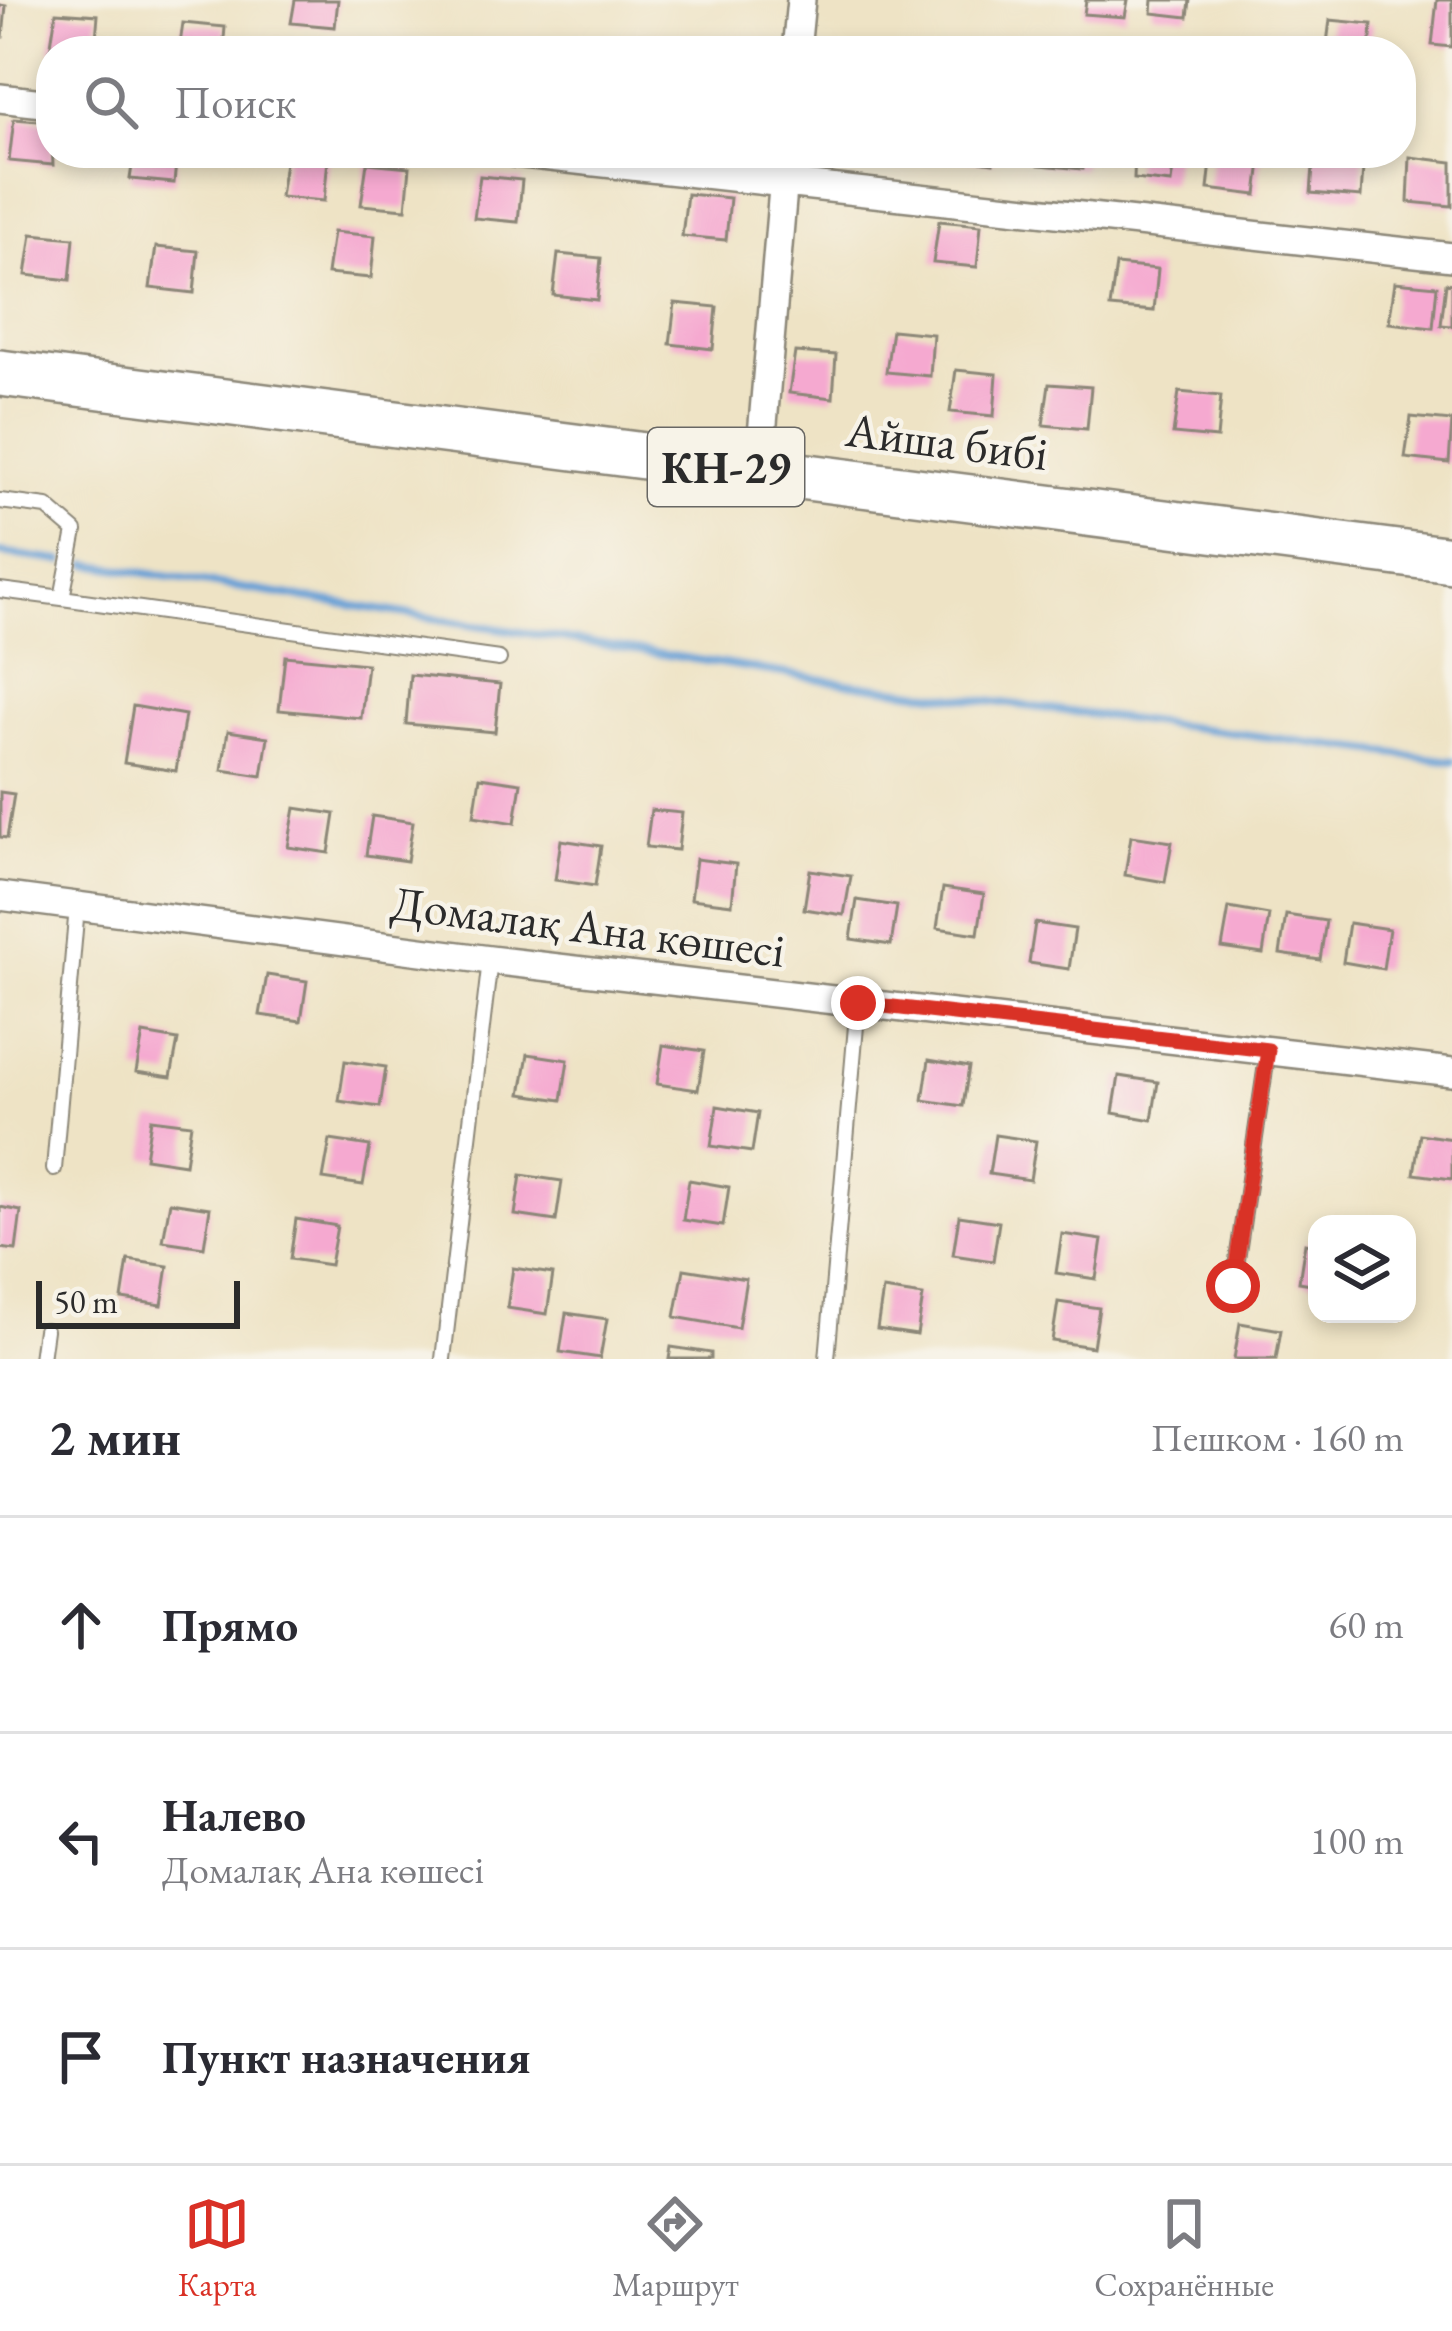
<!DOCTYPE html>
<html lang="ru">
<head>
<meta charset="utf-8">
<style>
  :root { --surface:#fff; --page:#f2f2f3; --text:#2b2b33; --muted:#7c7c81; --line:#e1e1e2; --accent:#d93025 }
  body { margin:0; font-family:"EB Garamond",serif; background:var(--page); color:var(--text) }
  .controls { position:absolute; right:36px; bottom:36px; display:grid; overflow:hidden; border-radius:24px; box-shadow:0 6px 18px #0003 }
  .controls button { width:108px; height:108px; display:grid; place-items:center; padding:0; border:0; border-bottom:3px solid var(--line); background:var(--surface); color:var(--text); font:60px sans-serif }
  .scale { position:absolute; left:36px; bottom:30px; width:204px; box-sizing:border-box; padding-left:12px; border:6px solid #2b2b2b; border-top:0; font-size:33px; line-height:42px; white-space:nowrap; color:#2b2b2b; -webkit-text-stroke:9px #f7f3e8; paint-order:stroke }
  .stop { position:absolute; width:36px; height:36px; margin:-27px; border:9px solid #d93025; border-radius:50%; background:#fff }
  .stop.end { background:#d93025; border-color:#fff; box-shadow:0 3px 12px #0008 }
  .list { margin:0; padding:0; list-style:none }
  h2 { display:flex; justify-content:space-between; align-items:center; height:156px; margin:0; padding:0 48px; font-size:51px }
  h2 small { font-size:39px; font-weight:400; color:var(--muted) }
  .list li { display:grid; grid-template-columns:78px 1fr auto; gap:36px; align-items:center; box-sizing:border-box; height:216px; padding:0 48px; border-top:3px solid var(--line) }
  .list b { display:block; font-size:45px; white-space:nowrap }
  .list p { margin:0; font-size:39px; white-space:nowrap; color:var(--muted) }
  .list em { font-size:39px; font-style:normal; color:var(--muted) }
  .icon { flex:none; width:66px; height:66px; fill:none; stroke:currentColor; stroke-width:2; stroke-linecap:round; stroke-linejoin:round }
  .map { position:relative; flex:none; width:1452px; height:1359px; overflow:hidden }
  .search { position:absolute; background:var(--surface); box-shadow:0 6px 18px #0003; left:36px; right:36px; top:36px; height:132px; display:flex; align-items:center; gap:30px; box-sizing:border-box; padding:0 42px; border-radius:48px; color:var(--muted); font-size:45px }
  .sheet { height:804px; background:var(--surface) }
  nav { display:flex; justify-content:space-around; align-items:center; box-sizing:border-box; height:168px; border-top:3px solid var(--line); background:var(--surface); font-size:33px; color:var(--muted) }
  nav a { display:grid; justify-items:center; gap:6px }
  nav .on { color:var(--accent) }
  .map>svg:first-child { display:block }
  .lines { fill:none; stroke-linecap:round; stroke-linejoin:round }
  .stream { stroke:#67a0d6; stroke-width:8 }
  .building { fill:#f5a9d0 }
  .service-casing { stroke:#8c8778; stroke-width:18 }
  .minor-casing { stroke:#8c8778; stroke-width:32 }
  .primary-casing { stroke:#8c8778; stroke-width:50 }
  .service { stroke:#fff; stroke-width:14 }
  .minor { stroke:#fff; stroke-width:27 }
  .primary { stroke:#fff; stroke-width:45 }
  .route { stroke:#d93025; stroke-width:15 }
  .labels { text-anchor:middle; stroke-width:9; stroke-linejoin:round; paint-order:stroke }
  .shield { fill:#f7f3e8; stroke:#686764; stroke-width:3 }
  .shield-label { font-size:45px; font-weight:bold; fill:#2b2b2b }
  .street-label { font-size:48px; fill:#2b2b2b; stroke:#f7f3e8 }
</style>
</head>
<body>
<div class="map">
<svg width="1452" height="1359" viewBox="0 0 1452 1359">
  <rect width="100%" height="100%" fill="#f7f3e8"/>
  <filter id="ink" filterUnits="userSpaceOnUse"><feTurbulence type="fractalNoise" baseFrequency=".00833" numOctaves="2"/><feDisplacementMap in="SourceGraphic" scale="24" xChannelSelector="R" yChannelSelector="G"/><feConvolveMatrix kernelMatrix="1 2 1 2 8 2 1 2 1" color-interpolation-filters="sRGB"/></filter>
  <filter id="wash" filterUnits="userSpaceOnUse"><feTurbulence type="fractalNoise" baseFrequency=".004" numOctaves="4" result="noise"/><feDisplacementMap in="SourceGraphic" scale="48" xChannelSelector="R" yChannelSelector="G"/><feGaussianBlur stdDeviation="2.7" result="paint"/><feColorMatrix in="noise" values="0 0 0 0 0 0 0 0 0 0 0 0 0 0 0 0 0 1.4 0 .05"/><feComposite in="paint" operator="in"/></filter>
  <g filter="url(#wash)">
    <rect width="100%" height="100%" fill="#eee3c5"/>
    <g class="lines">
      <!-- stream -->
      <path class="stream" d="M0 553 62 561
        M88 564 832 681 1452 761"/>
    </g>
    <g id="blocks">
      <!-- building -->
      <path class="building" d="M295 0H338L335 27 291 23Z
        M1086 0H1128L1125 17 1084 14Z
        M1153 0H1190L1188 17 1152 13Z
        M1437 0H1452V47L1432 45Z
        M0 5 6 6 3 37H0Z
        M56 12 98 15 95 51H50Z
        M1330 20 1372 24 1370 51H1326Z
        M183 23 225 27 223 51H179Z
        M14 119 51 122 53 165 9 161Z
        M134 153H177L174 183 130 179Z
        M925 153H994L993 163Z
        M1040 153H1084L1083 169 1039 165Z
        M1135 153H1175L1171 183 1134 179Z
        M1212 153H1262L1257 195 1208 189Z
        M1314 153H1364L1361 197 1311 193Z
        M286 155 328 159 324 201 280 197Z
        M1410 157 1452 162V206L1408 202Z
        M367 163 410 167 406 209 361 205Z
        M480 176 522 180 518 222 474 218Z
        M687 194 730 198 726 240 682 236Z
        M939 221 981 225 977 267 933 263Z
        M333 232 375 236 371 278 327 274Z
        M32 234 74 238 70 280 26 275Z
        M156 247 198 251 194 293 150 288Z
        M558 254 601 258 597 300 553 295Z
        M1116 265 1158 269 1154 311 1110 307Z
        M1395 282 1437 286 1433 328 1389 323Z
        M1446 283 1452 284V326L1441 325Z
        M675 303 717 307 713 349 670 344Z
        M892 330 933 334 930 376 886 372Z
        M795 352 836 355 833 398 789 393Z
        M956 370 997 374 994 416 950 412Z
        M1049 384 1091 387 1087 429 1043 425Z
        M1179 392 1221 396 1217 438 1173 434Z
        M1411 417 1452 421 1449 463 1405 458Z
        M285 656 367 664 361 718 279 710Z
        M410 675 500 684 495 732 406 724Z
        M133 706 185 715 176 771 124 763Z
        M228 731 268 737 262 776 222 770Z
        M480 777 521 783 515 823 474 816Z
        M0 792 14 794 7 838 0 837Z
        M295 808 335 814 329 853 288 847Z
        M651 810 682 813 678 850 646 847Z
        M372 816 413 822 407 861 366 855Z
        M1131 836 1172 842 1165 882 1125 875Z
        M561 840 601 846 595 886 555 880Z
        M696 859 736 864 732 904 691 899Z
        M810 870 851 876 844 915 804 909Z
        M943 888 984 894 978 934 937 928Z
        M857 900 897 906 891 945 851 939Z
        M1229 908 1269 915 1263 954 1222 948Z
        M1286 915 1326 921 1320 960 1280 954Z
        M1035 923 1075 929 1069 969 1029 963Z
        M1349 923 1389 929 1383 969 1343 962Z
        M267 975 307 981 301 1021 260 1015Z
        M143 1034 178 1040 171 1077 136 1072Z
        M663 1045 704 1051 698 1090 657 1084Z
        M528 1054 568 1060 562 1100 521 1094Z
        M929 1060 969 1067 963 1106 923 1100Z
        M345 1061 386 1067 380 1107 339 1101Z
        M1119 1076 1158 1082 1152 1120 1113 1113Z
        M717 1106 758 1113 752 1152 711 1146Z
        M151 1119 191 1124 185 1164 145 1158Z
        M1420 1134 1452 1139V1179L1414 1174Z
        M995 1135 1036 1141 1030 1180 989 1174Z
        M330 1140 370 1146 363 1185 323 1179Z
        M521 1175 562 1181 556 1221 515 1215Z
        M689 1180 729 1187 723 1226 683 1220Z
        M170 1202 210 1208 204 1247 163 1241Z
        M0 1207 21 1211 16 1250 0 1248Z
        M959 1216 999 1222 993 1261 953 1255Z
        M296 1219 337 1226 330 1265 290 1259Z
        M1062 1234 1102 1240 1096 1279 1056 1273Z
        M1305 1243 1317 1245V1285L1299 1282Z
        M128 1260 168 1266 162 1305 122 1299Z
        M513 1268 553 1274 547 1314 507 1308Z
        M684 1269 746 1279 738 1328 675 1317Z
        M883 1290 923 1296 917 1335 877 1329Z
        M1058 1302 1099 1308 1093 1347 1052 1341Z
        M566 1313 607 1319 600 1358 560 1352Z
        M1240 1323 1281 1330 1276 1359H1234Z
        M671 1347 711 1353V1359H669Z"/>
    </g>
  </g>
  <g filter="url(#ink)">
    <use href="#blocks" fill-opacity="0" stroke="#8c8778" stroke-width="3"/>
    <g class="lines">
      <defs>
        <path id="service" d="M0 501 47 507 75 531 62 598 499 659
          M0 590 62 598
          M54 1169 77 907
          M1233 1287 1268 1050
          M41 1359 45 1330
          M443 1359 490 960
          M827 1359 858 1003"/>
        <path id="minor" d="M796 51 801 0
          M0 98 51 104
          M514 153 1452 257
          M759 471 786 153
          M0 896 490 960 1452 1072"/>
        <path id="primary" d="M0 373 1452 560"/>
      </defs>
      <!-- service casing -->
      <use href="#service" class="service-casing"/>
      <!-- minor casing -->
      <use href="#minor" class="minor-casing"/>
      <!-- primary casing -->
      <use href="#primary" class="primary-casing"/>
      <!-- service -->
      <use href="#service" class="service"/>
      <!-- minor -->
      <use href="#minor" class="minor"/>
      <!-- primary -->
      <use href="#primary" class="primary"/>
    </g>
  </g>
  <g class="lines" filter="url(#ink)">
    <!-- route -->
    <path class="route" d="M858 1003 1268 1050 1233 1286"/>
  </g>
  <g class="labels">
    <!-- shield labels -->
    <rect class="shield" x="648" y="428" width="156" height="78" rx="9"/>
    <g class="shield-label">
      <text x="726" y="483">КН-29</text>
    </g>
    <!-- street labels -->
    <g class="street-label">
      <text transform="translate(947 441) rotate(7)" y="17">Айша бибі</text>
      <text transform="translate(588 926) rotate(7)" y="17">Домалақ Ана көшесі</text>
    </g>
  </g>
</svg>
<div class="controls">
<button><svg class="icon" aria-label="layers" viewBox="0 0 24 24"><path d="M12 4l9 5-9 5-9-5zM3 14l9 5 9-5"/></svg></button>
</div>
<div class="scale">50 m</div>
<div class="stop" style="left:1233px;top:1286px"></div>
<div class="stop end" style="left:858px;top:1003px"></div>
<div class="search"><svg class="icon" aria-label="search" viewBox="0 0 24 24"><circle cx="10" cy="10" r="6"/><path d="M15 15l6 6"/></svg>Поиск</div>
</div>
<section class="sheet">
<h2>2 мин<small>Пешком · 160 m</small></h2>
<ul class="list">
<li><svg class="icon" aria-label="ahead" viewBox="0 0 24 24"><path d="M12 20V5M6 11l6-6 6 6"/></svg><div><b>Прямо</b></div><em>60 m</em></li>
<li><svg class="icon" aria-label="left" viewBox="0 0 24 24"><path d="M17 20v-9H6M10 6l-5 5 5 5"/></svg><div><b>Налево</b><p>Домалақ Ана көшесі</p></div><em>100 m</em></li>
<li><svg class="icon" aria-label="arrive" viewBox="0 0 24 24"><path d="M6 21V4h12l-3 4 3 4H6"/></svg><div><b>Пункт назначения</b></div></li>
</ul>
</section>
<nav>
<a class="on"><svg class="icon" aria-label="map" viewBox="0 0 24 24"><path d="M3 6l6-2 6 2 6-2v14l-6 2-6-2-6 2zM9 4v14M15 6v14"/></svg>Карта</a>
<a><svg class="icon" aria-label="directions" viewBox="0 0 24 24"><path d="M12 3l9 9-9 9-9-9zM9 14v-3h6M13 9l2 2-2 2"/></svg>Маршрут</a>
<a><svg class="icon" aria-label="saved" viewBox="0 0 24 24"><path d="M7 4h10v16l-5-4-5 4z"/></svg>Сохранённые</a>
</nav>
</body>
</html>
